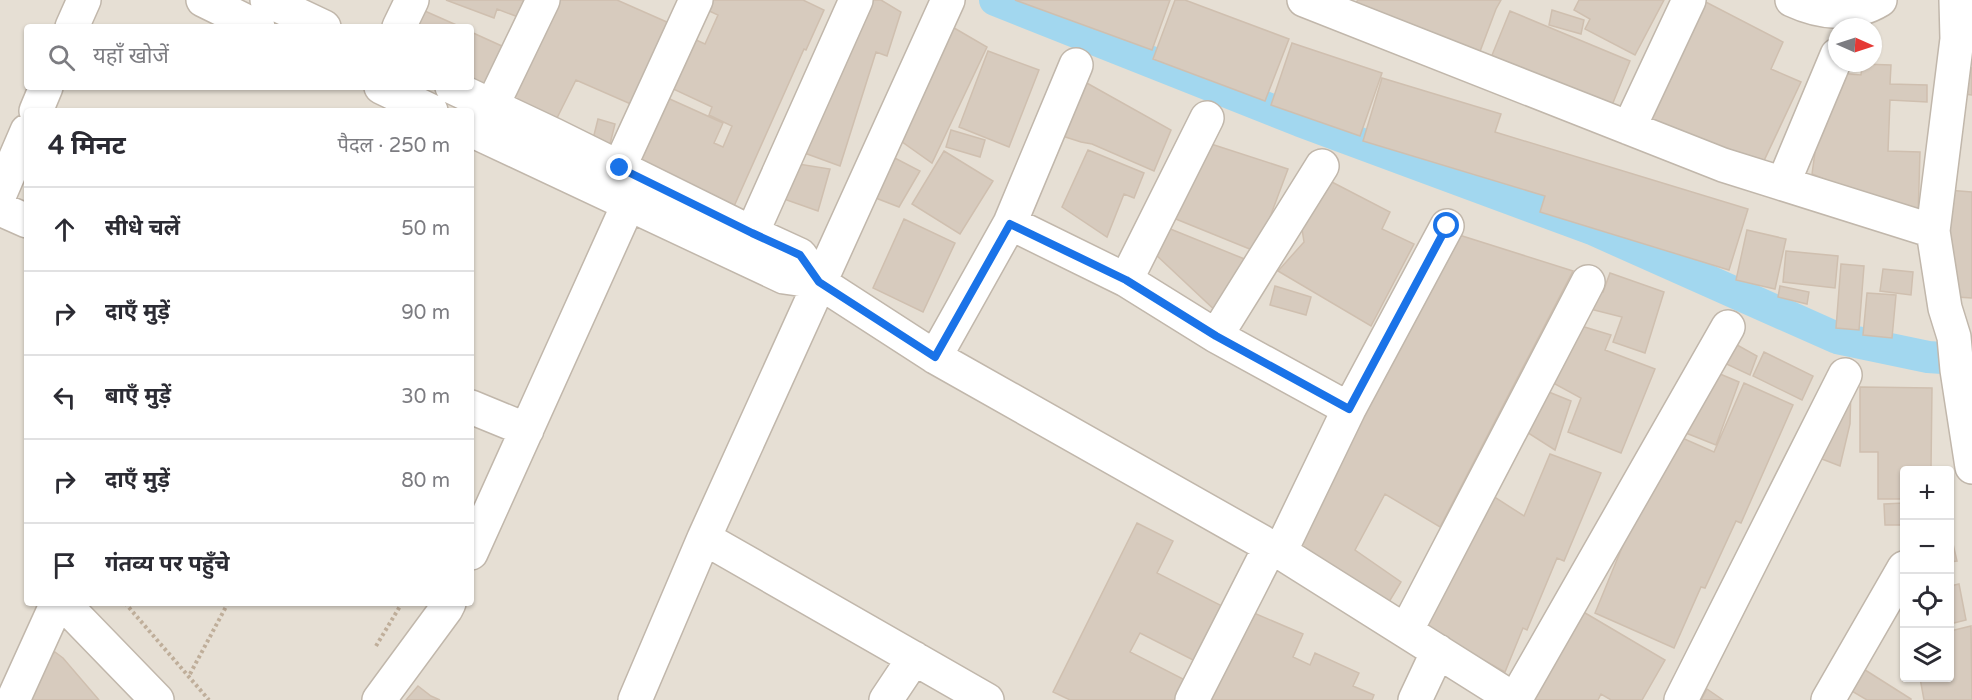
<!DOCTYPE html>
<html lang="hi">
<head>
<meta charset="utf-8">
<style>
  :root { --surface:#fff; --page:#f2f2f3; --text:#2b2b33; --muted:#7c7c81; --line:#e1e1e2 }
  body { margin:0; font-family:"Varela Round","Noto Sans Devanagari",sans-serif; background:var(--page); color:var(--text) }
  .controls { position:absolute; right:18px; bottom:18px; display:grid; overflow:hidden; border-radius:6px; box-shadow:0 2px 4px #0004 }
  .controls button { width:54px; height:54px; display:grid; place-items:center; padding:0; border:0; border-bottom:2px solid var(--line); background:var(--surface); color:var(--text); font:30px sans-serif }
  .compass { position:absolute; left:1828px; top:18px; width:54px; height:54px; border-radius:50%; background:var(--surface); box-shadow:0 2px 4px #0004; rotate:93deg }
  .stop { position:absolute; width:18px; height:18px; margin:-14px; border:4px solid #1a73e8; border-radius:50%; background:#fff }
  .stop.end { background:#1a73e8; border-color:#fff; box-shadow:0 2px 6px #0008 }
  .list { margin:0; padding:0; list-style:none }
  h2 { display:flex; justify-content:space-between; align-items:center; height:78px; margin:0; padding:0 24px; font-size:26px }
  h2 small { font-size:20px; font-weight:400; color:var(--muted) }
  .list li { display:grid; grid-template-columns:39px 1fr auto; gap:18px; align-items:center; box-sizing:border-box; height:84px; padding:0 24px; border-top:2px solid var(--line) }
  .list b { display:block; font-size:22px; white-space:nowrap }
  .list em { font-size:20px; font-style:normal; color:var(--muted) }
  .icon { flex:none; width:33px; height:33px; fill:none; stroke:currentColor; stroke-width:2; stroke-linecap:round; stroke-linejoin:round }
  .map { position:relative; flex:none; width:1972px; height:700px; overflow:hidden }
  .search { position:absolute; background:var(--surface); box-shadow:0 2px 4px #0004; left:24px; top:24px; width:450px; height:66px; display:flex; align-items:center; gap:15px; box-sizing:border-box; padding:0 21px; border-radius:6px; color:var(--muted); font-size:22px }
  .panel { position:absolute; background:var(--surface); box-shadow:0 2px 4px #0004; left:24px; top:108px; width:450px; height:498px; border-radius:6px }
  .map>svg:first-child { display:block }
  .residential { fill:#e6dfd4; fill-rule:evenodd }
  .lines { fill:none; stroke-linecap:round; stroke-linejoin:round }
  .canal { stroke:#a2d7ef; stroke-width:32 }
  .building { fill:#d7cbbe; stroke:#cfbfaf; stroke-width:1.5 }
  .minor-casing { stroke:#c1b7ab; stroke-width:36 }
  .path { stroke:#bfae9a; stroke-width:4; stroke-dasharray:3 3; stroke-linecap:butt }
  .minor { stroke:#fff; stroke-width:33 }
  .route { stroke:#1a73e8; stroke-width:8 }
</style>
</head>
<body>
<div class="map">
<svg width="1972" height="700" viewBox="0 0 1972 700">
  <rect width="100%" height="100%" fill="#f3ede6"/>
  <!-- residential -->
  <path class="residential" d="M0 0H1972V700H0ZM27 27H471V87H27ZM1837 27H1873V63H1837ZM27 111H471V603H27ZM1904 470H1950V678H1904Z"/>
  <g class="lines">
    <!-- canal -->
    <path class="canal" d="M995 0 1300 121 1592 229 1837 338 1928 357 1972 360"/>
  </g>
  <!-- building -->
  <path class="building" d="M446 0H533L526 20 497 9 494 18Z
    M551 0H617L669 23 633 105 576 80 552 128 505 104Z
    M706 0H803L824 10 806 50 804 49 731 213 632 165 661 95 723 123 714 143 723 147 732 126 709 115 712 107 671 88 694 39 705 44 718 15 703 8Z
    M868 0H881L901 12 887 56 876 52 840 166 799 151Z
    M1015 0H1170L1152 50Z
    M1175 0H1185L1289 39 1265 101 1153 59Z
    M1358 0H1501L1496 9 1476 62 1351 8Z
    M1579 0H1664L1635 55 1585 29 1590 19 1574 10Z
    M1702 0 1783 42 1771 69 1801 82 1761 167 1647 124Z
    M418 8 461 27H412Z
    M1552 10 1584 20 1581 34 1549 25Z
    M1510 11 1630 61 1608 115 1488 65Z
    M949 25 987 47 932 163 898 139Z
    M471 32 504 47 483 96 471 87Z
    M1292 43 1382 73 1360 136 1271 105Z
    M988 51 1039 70 1009 147 959 127Z
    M1862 64 1891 65 1890 84 1927 85V102L1890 100 1888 151 1920 152 1918 217 1812 174 1820 116 1839 73 1861 75Z
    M1959 67 1972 68V95L1956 93Z
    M1382 78 1501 114 1495 132 1748 209 1729 270 1540 212 1545 196 1363 141Z
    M1085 82 1171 130 1154 171 1092 144 1081 142 1053 133Z
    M598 119 615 124 609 148 592 143Z
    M951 130 985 140 980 157 946 147Z
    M1208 143 1288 169 1257 252 1171 217Z
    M1088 150 1144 173 1134 198 1124 194 1107 237 1062 207Z
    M944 151 993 181 960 234 912 204Z
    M889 155 920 171 899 207 868 195Z
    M792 163 830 169 818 211 784 199Z
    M1328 180 1390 212 1382 229 1414 244 1371 326 1278 271 1304 242 1302 229Z
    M1947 190 1972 192V298L1957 297 1949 254Z
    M904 219 955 243 923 312 873 288Z
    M1163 226 1247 260 1219 314 1154 253Z
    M1747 230 1786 239 1775 289 1736 280Z
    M1456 234 1573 271 1440 527 1385 494 1355 550 1401 582 1386 607 1335 575 1338 569 1295 545Z
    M1786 251 1838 256 1835 288 1783 282Z
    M1841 264 1864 266 1859 330 1836 328Z
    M1883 269 1913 272 1911 295 1880 291Z
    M1610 273 1664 292 1645 353 1613 342 1622 317 1586 308 1592 289 1603 292Z
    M1275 286 1311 297 1306 315 1270 305Z
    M1780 286 1809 292 1807 304 1778 297Z
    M1867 293 1896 295 1892 338 1863 335Z
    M1578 325 1611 335 1605 350 1655 369 1621 453 1568 432 1581 398 1544 378Z
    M1730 341 1757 356 1750 375 1720 361Z
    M1764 352 1813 376 1802 400 1753 376Z
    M1713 371 1739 382 1716 445 1681 431Z
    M1744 383 1793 405 1741 523 1736 521 1705 588 1701 587 1674 648 1595 613 1628 533 1680 437 1714 452Z
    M1851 387 1850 424 1840 466 1822 459Z
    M1860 387 1932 388 1931 470H1904V499H1878V452H1860Z
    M1539 388 1571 401 1555 450 1525 431Z
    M1550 454 1601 473 1564 561 1557 558 1527 630 1523 628 1505 672 1418 624 1490 494 1524 516Z
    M1904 503V525H1885L1884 504Z
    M1137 523 1173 541 1157 573 1224 607 1197 662 1140 633 1130 652 1187 681 1178 700H1070L1053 692Z
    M1950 531 1957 561 1950 562Z
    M1959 584 1966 620 1950 624V586Z
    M1240 607 1303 634 1293 657 1310 665 1315 653 1359 673 1353 686 1374 695 1372 700H1211L1243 628Z
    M1575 607 1665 660 1642 700H1611L1601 694 1598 700H1528Z
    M1971 626 1972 700H1924L1920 678H1950V631Z
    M55 652 63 658 99 700H17L37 667Z
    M1862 668 1911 699V700H1867L1850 690Z
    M418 686 431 696 440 700H406Z
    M1707 689 1723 700H1701Z"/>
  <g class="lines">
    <defs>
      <path id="minor" d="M203 0 258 27
        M267 0 324 27
        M1304 0 1723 165 1933 231
        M1792 0C1820 13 1852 17 1880 0
        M1956 0 1957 39 1933 231 1945 308 1954 337 1957 370 1972 467
        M72 27 84 0
        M399 27 412 0
        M381 87 431 111
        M452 87 554 135 752 233 800 255 819 282 935 357 1280 552 1515 700
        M492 106 543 0
        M36 111 46 87
        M1629 128 1689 0
        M471 130 784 277 819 282
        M619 168 696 0
        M1783 184 1837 55
        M0 194 27 131
        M0 209 27 221
        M1010 223 1126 280 1216 336 1349 409
        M752 233 856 0
        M1126 280 1207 118
        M1216 336 1322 166
        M935 357 1010 223 1076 65
        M471 407 527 430
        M704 538 987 700
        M1280 552 1349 409 1447 226
        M471 553 628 205
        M63 603 157 700
        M1406 631 1588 282
        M13 700 57 603
        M379 700 446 609 449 603
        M635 700 704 538 948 0
        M886 700 914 658
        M1192 700 1270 547
        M1415 700 1438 651
        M1515 700 1728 327
        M1681 700 1845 375
        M1828 700 1904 568"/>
    </defs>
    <!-- minor casing -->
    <use href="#minor" class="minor-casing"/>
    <!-- path -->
    <path class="path" d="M125 603 209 700
      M376 646 402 603
      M190 674 228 603"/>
    <!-- minor -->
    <use href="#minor" class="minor"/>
  </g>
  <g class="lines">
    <!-- route -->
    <path class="route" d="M620 168 752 233 800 255 819 282 935 357 1010 224 1126 280 1216 336 1349 409 1447 226"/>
  </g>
</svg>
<div class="controls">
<button>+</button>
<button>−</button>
<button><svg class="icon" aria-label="locate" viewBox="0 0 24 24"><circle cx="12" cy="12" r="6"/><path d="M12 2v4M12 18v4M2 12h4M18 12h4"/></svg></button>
<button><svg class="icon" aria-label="layers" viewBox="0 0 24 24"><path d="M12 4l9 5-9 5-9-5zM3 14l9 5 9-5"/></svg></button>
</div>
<svg class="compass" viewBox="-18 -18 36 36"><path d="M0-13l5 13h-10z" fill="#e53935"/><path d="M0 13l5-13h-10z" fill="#7c7c81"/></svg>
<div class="stop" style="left:1447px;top:226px"></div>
<div class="stop end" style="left:620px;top:168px"></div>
<div class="search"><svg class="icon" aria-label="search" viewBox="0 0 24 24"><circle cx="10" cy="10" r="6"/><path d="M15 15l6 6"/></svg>यहाँ खोजें</div>
<section class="panel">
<h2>4 मिनट<small>पैदल · 250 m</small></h2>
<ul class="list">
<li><svg class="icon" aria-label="ahead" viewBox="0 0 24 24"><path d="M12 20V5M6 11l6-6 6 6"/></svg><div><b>सीधे चलें</b></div><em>50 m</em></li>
<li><svg class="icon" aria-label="right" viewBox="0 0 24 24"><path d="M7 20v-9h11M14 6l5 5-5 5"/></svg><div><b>दाएँ मुड़ें</b></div><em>90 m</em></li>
<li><svg class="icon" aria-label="left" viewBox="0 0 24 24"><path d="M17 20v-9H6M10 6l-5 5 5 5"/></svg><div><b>बाएँ मुड़ें</b></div><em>30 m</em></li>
<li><svg class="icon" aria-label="right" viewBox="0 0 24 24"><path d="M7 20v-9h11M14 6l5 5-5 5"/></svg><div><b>दाएँ मुड़ें</b></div><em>80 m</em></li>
<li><svg class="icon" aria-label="arrive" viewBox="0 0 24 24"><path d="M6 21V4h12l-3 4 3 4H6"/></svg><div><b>गंतव्य पर पहुँचे</b></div></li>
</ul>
</section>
</div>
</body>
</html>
